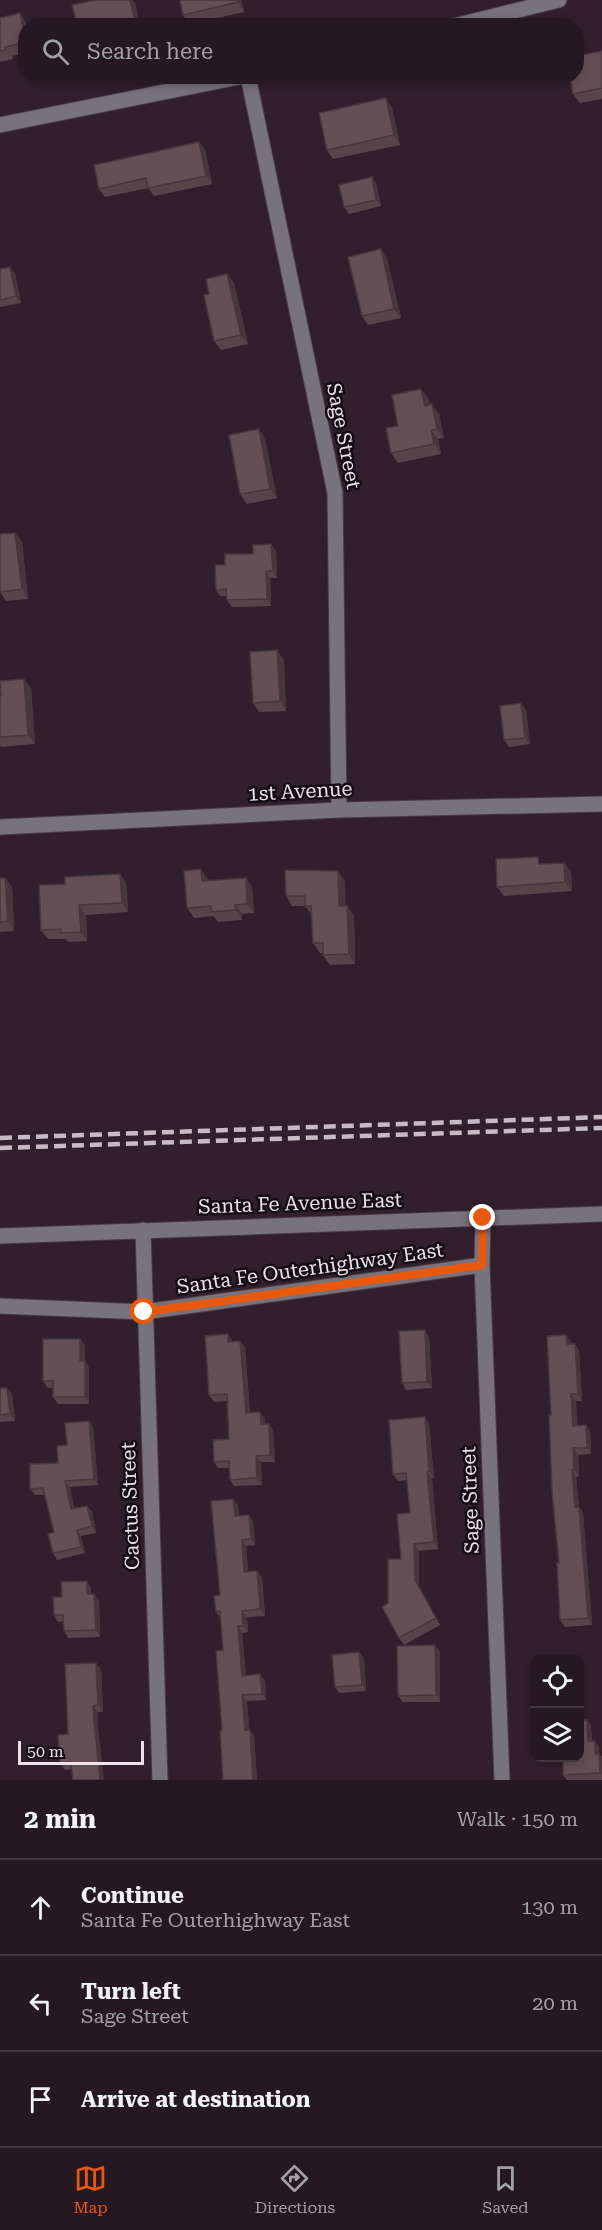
<!DOCTYPE html>
<html lang="en">
<head>
<meta charset="utf-8">
<style>
  :root { --surface:#251821; --page:#2d212a; --text:#f1f3f6; --muted:#a3a0a5; --line:#42373f; --accent:#ea580c }
  body { margin:0; font-family:"Roboto Serif",serif; background:var(--page); color:var(--text) }
  .controls { position:absolute; right:18px; bottom:18px; display:grid; overflow:hidden; border-radius:12px; box-shadow:0 3px 9px #0003 }
  .controls button { width:54px; height:54px; display:grid; place-items:center; padding:0; border:0; border-bottom:2px solid var(--line); background:var(--surface); color:var(--text); font:30px sans-serif }
  .scale { position:absolute; left:18px; bottom:15px; width:126px; box-sizing:border-box; padding-left:6px; border:3px solid #ede2e9; border-top:0; font-size:16px; line-height:21px; white-space:nowrap; color:#ede2e9; -webkit-text-stroke:4px #140d12; paint-order:stroke }
  .stop { position:absolute; width:18px; height:18px; margin:-14px; border:4px solid #ea580c; border-radius:50%; background:#fff }
  .stop.end { background:#ea580c; border-color:#fff; box-shadow:0 2px 6px #0008 }
  .list { margin:0; padding:0; list-style:none }
  h2 { display:flex; justify-content:space-between; align-items:center; height:78px; margin:0; padding:0 24px; font-size:26px }
  h2 small { font-size:20px; font-weight:400; color:var(--muted) }
  .list li { display:grid; grid-template-columns:39px 1fr auto; gap:18px; align-items:center; box-sizing:border-box; height:96px; padding:0 24px; border-top:2px solid var(--line) }
  .list b { display:block; font-size:22px; white-space:nowrap }
  .list p { margin:0; font-size:20px; white-space:nowrap; color:var(--muted) }
  .list em { font-size:20px; font-style:normal; color:var(--muted) }
  .icon { flex:none; width:33px; height:33px; fill:none; stroke:currentColor; stroke-width:2; stroke-linecap:round; stroke-linejoin:round }
  .map { position:relative; flex:none; width:602px; height:1780px; overflow:hidden }
  .search { position:absolute; background:var(--surface); box-shadow:0 3px 9px #0003; left:18px; right:18px; top:18px; height:66px; display:flex; align-items:center; gap:15px; box-sizing:border-box; padding:0 21px; border-radius:24px; color:var(--muted); font-size:22px }
  .sheet { height:366px; background:var(--surface) }
  nav { display:flex; justify-content:space-around; align-items:center; box-sizing:border-box; height:84px; border-top:2px solid var(--line); background:var(--surface); font-size:16px; color:var(--muted) }
  nav a { display:grid; justify-items:center; gap:3px }
  nav .on { color:var(--accent) }
  .map>svg:first-child { display:block }
  .lines { fill:none; stroke-linecap:round; stroke-linejoin:round }
  .minor-casing { stroke:#4b3b46; stroke-width:17 }
  .minor { stroke:#78727a; stroke-width:15 }
  .rail { stroke:#c7bbc3; stroke-width:4.5; stroke-dasharray:12 6; stroke-linecap:butt }
  .wall { fill:#57444a }
  .shaded-wall { fill:#47373c }
  .building { fill:#654f56; stroke:#47373c; stroke-width:1.5 }
  .route { stroke:#ea580c; stroke-width:8 }
  .labels { text-anchor:middle; stroke-width:5; stroke-linejoin:round; paint-order:stroke }
  .street-label { font-size:20px; fill:#ede2e9; stroke:#140d12 }
</style>
</head>
<body>
<div class="map">
<svg width="602" height="1780" viewBox="0 0 602 1780">
  <rect width="100%" height="100%" fill="#31202c"/>
  <g class="lines">
    <defs>
      <path id="minor" d="M454 26 559 0
        M248 76 335 493 339 810
        M0 125 244 76
        M0 827 339 810 602 804
        M483 1218 482 1265 502 1780
        M143 1230 160 1780
        M0 1236 602 1214
        M0 1306 144 1312 482 1265"/>
    </defs>
    <!-- minor casing -->
    <use href="#minor" class="minor-casing"/>
    <!-- minor -->
    <use href="#minor" class="minor"/>
    <!-- rail -->
    <path class="rail" d="M0 1138 602 1117
      M0 1148 602 1128"/>
  </g>
  <!-- wall -->
  <path class="wall" d="M241 0 244 12 189 24 183 15Z
    M135 3 140 26H77Z
    M20 13 26 23V53L12 56 13 59 0 62V18Z
    M602 51V99L580 103 573 94Z
    M392 108 400 145 333 159 327 150Z
    M199 142 205 150 212 184 154 196 148 188 105 197 99 189Z
    M372 177 376 184 381 206 349 214 344 207Z
    M381 249 387 259 401 318 368 325 362 316Z
    M0 269 15 273 21 303 0 307Z
    M227 274 234 283 248 344 221 350 214 341 209 294Z
    M428 398 429 405 439 414 444 438 438 439 441 454 398 463 391 453 398 426Z
    M265 439 277 498 247 504 240 494Z
    M15 533 22 542 28 599 6 601 0 592V534Z
    M271 544 276 551 277 578H270L271 606 232 607 227 600V596H220L216 590 225 565 253 554Z
    M284 660 286 711 259 712 253 703Z
    M31 688 35 744 1 747 0 745V696Z
    M521 703 526 710 530 744 509 747 504 740Z
    M564 863 571 872 572 891 504 896 497 887 543 864Z
    M0 878H5L12 887 14 931 0 932Z
    M246 878 252 887 254 913 242 914V920L218 922 214 916 194 918 187 908 208 879V881Z
    M345 881V906L354 915 355 964 330 965 323 955V953H320L313 943 312 915 305 906H292L286 896Z
    M126 883 128 912 86 915 87 941 68 942 65 939H48L41 930 39 885Z
    M429 1337 432 1388 406 1390 402 1383Z
    M80 1339 85 1346V1361L89 1368V1404H58L53 1397V1388H48L43 1381Z
    M232 1340V1342L245 1347 250 1413 265 1419V1424H269L273 1430 275 1462H261L262 1485 234 1486 230 1480 229 1468H218L214 1462 229 1439 227 1401 214 1402 209 1395Z
    M571 1341V1344L579 1350 582 1401H576L577 1425H586L590 1432 591 1454 578 1455 579 1476 576 1477 579 1507 583 1513 592 1625 565 1627 560 1620 559 1563 551 1415Z
    M0 1388 12 1394 15 1421 0 1422Z
    M425 1417 429 1424 434 1478H432L438 1549 419 1551V1586L440 1625 404 1645 399 1638 388 1603 401 1559 410 1513 407 1480 398 1481 393 1474Z
    M89 1421 93 1427 98 1485 70 1487 74 1508 87 1506 92 1512 96 1533 81 1536 85 1553 57 1560 53 1553 54 1532 45 1495H35L30 1489 58 1463 67 1445Z
    M238 1505 239 1516 249 1515 253 1521 255 1545 246 1546 248 1572 257 1571 262 1578 265 1616 247 1617 248 1632 242 1633 246 1675 260 1674 265 1681 266 1700 247 1701 249 1730 254 1736 257 1780H223L222 1731 223 1650 221 1618 216 1612 220 1595Z
    M87 1581 91 1588V1594H94L99 1600 100 1637 68 1638 64 1631V1621L58 1622 54 1615 62 1597Z
    M359 1652 364 1659 366 1691 339 1693 335 1687Z
    M440 1652V1702H403L398 1696Z
    M101 1669 103 1712H98V1727L72 1769 65 1770 60 1763 68 1734Z
    M587 1720 591 1726 592 1741 599 1747V1754L602 1757V1780H567L563 1775Z"/>
  <!-- shaded-wall -->
  <path class="shaded-wall" d="M130 0H133L135 3 140 26H137L135 22Z
    M237 0H241L244 12 238 2Z
    M20 13 26 23 27 26H26V39Z
    M386 98 392 108 400 145 394 135Z
    M199 142 205 150 212 184 206 176Z
    M372 177 376 184 381 206 376 200Z
    M381 249 387 259 401 318 394 309Z
    M10 267 15 273 21 303 16 296Z
    M227 274 234 283 248 344 241 335Z
    M421 389 428 398 431 415 425 406Z
    M432 404 439 414 444 438 437 429Z
    M259 429 265 439 277 498 270 489Z
    M431 430 438 439 441 454 434 444Z
    M15 533 22 542 28 599 22 589Z
    M271 544 276 551 277 578 273 571Z
    M266 571 270 578 271 606 267 599Z
    M277 650 284 660 286 711 280 701Z
    M24 679 31 688 35 744 28 735Z
    M521 703 526 710 530 744 525 738Z
    M564 863 571 872 572 891 565 882Z
    M201 869 208 879V891L202 881Z
    M338 871 345 881 346 916 339 906Z
    M120 874 126 883 128 912 122 903Z
    M5 878 12 887 14 931 8 921Z
    M246 878 252 887 254 913 247 904Z
    M79 905 86 915 87 941 81 932Z
    M235 905 242 914V920L236 910Z
    M347 906 354 915 355 964 349 954Z
    M425 1330 429 1337 432 1388 427 1382Z
    M228 1334 232 1340 233 1348 228 1342Z
    M566 1335 571 1341 572 1350 567 1344Z
    M80 1339 85 1346V1361L89 1368V1404L85 1397 80 1361Z
    M240 1341 245 1347 250 1419 246 1413Z
    M575 1344 579 1350 582 1401 578 1394Z
    M7 1388 12 1394 15 1421 10 1414Z
    M571 1394 576 1401 578 1432 573 1426Z
    M260 1412 265 1419V1431L261 1424Z
    M425 1417 429 1424 434 1478 429 1471Z
    M89 1421 93 1427 98 1485 94 1479Z
    M269 1424 273 1430 275 1462 270 1455Z
    M586 1425 590 1432 591 1454 587 1448Z
    M573 1448 578 1455 579 1476 574 1470Z
    M256 1456 261 1462 262 1485 257 1478Z
    M572 1470 576 1477 579 1507 583 1513 592 1625 588 1618Z
    M427 1472 432 1478 438 1549 434 1542Z
    M65 1481 70 1487 76 1516 71 1509Z
    M233 1499 238 1505 239 1523 235 1516Z
    M87 1506 92 1512 96 1533 92 1526Z
    M249 1515 253 1521 255 1545 251 1539Z
    M77 1530 81 1536 85 1553 81 1547Z
    M242 1540 246 1546 249 1579 244 1572Z
    M414 1544 419 1551V1586L440 1625 436 1618 415 1580Z
    M257 1571 262 1578 265 1616 260 1609Z
    M87 1581 91 1588 92 1601 87 1594Z
    M94 1594 99 1600 100 1637 96 1630Z
    M242 1611 247 1617 248 1632 243 1626Z
    M238 1626 242 1633 246 1682 242 1676Z
    M435 1645 440 1652V1702L436 1695Z
    M359 1652 364 1659 366 1691 362 1685Z
    M96 1663 101 1669 103 1712 98 1705Z
    M260 1674 265 1681 266 1700 262 1694Z
    M242 1695 247 1701 250 1736 245 1730Z
    M93 1706 98 1712V1727L104 1780H100L94 1721Z
    M587 1720 591 1726 592 1748 588 1741Z
    M250 1730 254 1736 257 1780H253Z
    M595 1741 599 1747V1754L602 1757V1775L600 1773 595 1754Z"/>
  <!-- building -->
  <path class="building" d="M95 0H130L135 22 119 26H77L72 5Z
    M180 0H237L238 2 183 15Z
    M20 13 26 42 5 47 6 50 0 51V18Z
    M602 51V88L573 94 570 76H576V56Z
    M386 98 394 135 327 150 319 113Z
    M199 142 206 176 148 188 146 178 99 189 94 165Z
    M372 177 376 200 344 207 339 185Z
    M381 249 394 309 362 316 348 257Z
    M10 267 16 296 0 300V269Z
    M227 274 241 335 214 341 204 295 209 294 206 279Z
    M421 389 425 406 432 404 437 429 431 430 434 444 391 453 386 428 398 426 392 395Z
    M259 429 270 489 240 494 229 435Z
    M15 533 22 589 0 592V534Z
    M271 544 273 571H266L267 599 227 600 226 589 216 590 215 565H225V554H253V545Z
    M277 650 280 701 253 703 250 652Z
    M24 679 28 735 0 737V696H1L0 681Z
    M521 703 525 738 504 740 500 706Z
    M538 857 539 864 564 863 565 882 497 887 496 859Z
    M201 869 202 881 246 878 247 904 235 905 236 910 211 912V906L187 908 184 871Z
    M285 870 338 871 339 906H347L349 954 323 955V943H313L311 906H305V896H286Z
    M120 874 122 903 79 905 81 932 61 933V929L41 930 39 885 65 884V877Z
    M0 878H5L8 921 0 922Z
    M425 1330 427 1382 402 1383 399 1331Z
    M228 1334V1342L240 1341 246 1413 260 1412 261 1424H269L270 1455 256 1456 257 1478 230 1480 229 1461 214 1462 213 1440 229 1439 227 1394 209 1395 205 1336Z
    M566 1335 567 1344H575L578 1394H571L573 1426 586 1425 587 1448H573L574 1470H572L575 1507H579L588 1618 560 1620 557 1563H559L552 1492 549 1415H551L547 1336Z
    M43 1339H80V1361H85V1397H53V1381H43Z
    M0 1388H7L10 1414 0 1415Z
    M425 1417 429 1471 427 1472 434 1542 414 1544 415 1580 436 1618 399 1638 382 1607 388 1603V1559H401L397 1514 410 1513 406 1473 393 1474 389 1420Z
    M89 1421 94 1479 65 1481 71 1509 87 1506 92 1526 77 1530 81 1547 53 1553 48 1534 54 1532 43 1488 30 1489V1464L58 1463 57 1446 67 1445 65 1423Z
    M233 1499 235 1516 249 1515 251 1539 242 1540 244 1572 257 1571 260 1609 242 1611 243 1626H238L242 1676 260 1674 262 1694 242 1695 245 1730H250L253 1780H223L220 1731H222L216 1651 223 1650 220 1611 216 1612 214 1596 220 1595 211 1501Z
    M87 1581V1594H94L96 1630 64 1631 63 1615H54L53 1597H62L61 1582Z
    M435 1645 436 1695 398 1696 397 1646Z
    M359 1652 362 1685 335 1687 332 1655Z
    M96 1663 98 1705 93 1706 94 1721 100 1780H73L71 1762 60 1763 58 1735 68 1734 65 1664Z
    M579 1720H587L588 1741H595V1754L599 1753 600 1773 563 1775V1758H579Z"/>
  <g class="lines">
    <!-- route -->
    <path class="route" d="M144 1312 482 1265 483 1218"/>
  </g>
  <g class="labels">
    <!-- street labels -->
    <g class="street-label">
      <text transform="translate(344 436) rotate(79)" y="7">Sage Street</text>
      <text transform="translate(300 791) rotate(-3)" y="7">1st Avenue</text>
      <text transform="translate(300 1203) rotate(-2)" y="7">Santa Fe Avenue East</text>
      <text transform="translate(310 1268) rotate(-8)" y="7">Santa Fe Outerhighway East</text>
      <text transform="translate(470 1500) rotate(-92)" y="7">Sage Street</text>
      <text transform="translate(130 1506) rotate(-92)" y="7">Cactus Street</text>
    </g>
  </g>
</svg>
<div class="controls">
<button><svg class="icon" aria-label="locate" viewBox="0 0 24 24"><circle cx="12" cy="12" r="6"/><path d="M12 2v4M12 18v4M2 12h4M18 12h4"/></svg></button>
<button><svg class="icon" aria-label="layers" viewBox="0 0 24 24"><path d="M12 4l9 5-9 5-9-5zM3 14l9 5 9-5"/></svg></button>
</div>
<div class="scale">50 m</div>
<div class="stop" style="left:144px;top:1312px"></div>
<div class="stop end" style="left:483px;top:1218px"></div>
<div class="search"><svg class="icon" aria-label="search" viewBox="0 0 24 24"><circle cx="10" cy="10" r="6"/><path d="M15 15l6 6"/></svg>Search here</div>
</div>
<section class="sheet">
<h2>2 min<small>Walk · 150 m</small></h2>
<ul class="list">
<li><svg class="icon" aria-label="ahead" viewBox="0 0 24 24"><path d="M12 20V5M6 11l6-6 6 6"/></svg><div><b>Continue</b><p>Santa Fe Outerhighway East</p></div><em>130 m</em></li>
<li><svg class="icon" aria-label="left" viewBox="0 0 24 24"><path d="M17 20v-9H6M10 6l-5 5 5 5"/></svg><div><b>Turn left</b><p>Sage Street</p></div><em>20 m</em></li>
<li><svg class="icon" aria-label="arrive" viewBox="0 0 24 24"><path d="M6 21V4h12l-3 4 3 4H6"/></svg><div><b>Arrive at destination</b></div></li>
</ul>
</section>
<nav>
<a class="on"><svg class="icon" aria-label="map" viewBox="0 0 24 24"><path d="M3 6l6-2 6 2 6-2v14l-6 2-6-2-6 2zM9 4v14M15 6v14"/></svg>Map</a>
<a><svg class="icon" aria-label="directions" viewBox="0 0 24 24"><path d="M12 3l9 9-9 9-9-9zM9 14v-3h6M13 9l2 2-2 2"/></svg>Directions</a>
<a><svg class="icon" aria-label="saved" viewBox="0 0 24 24"><path d="M7 4h10v16l-5-4-5 4z"/></svg>Saved</a>
</nav>
</body>
</html>
